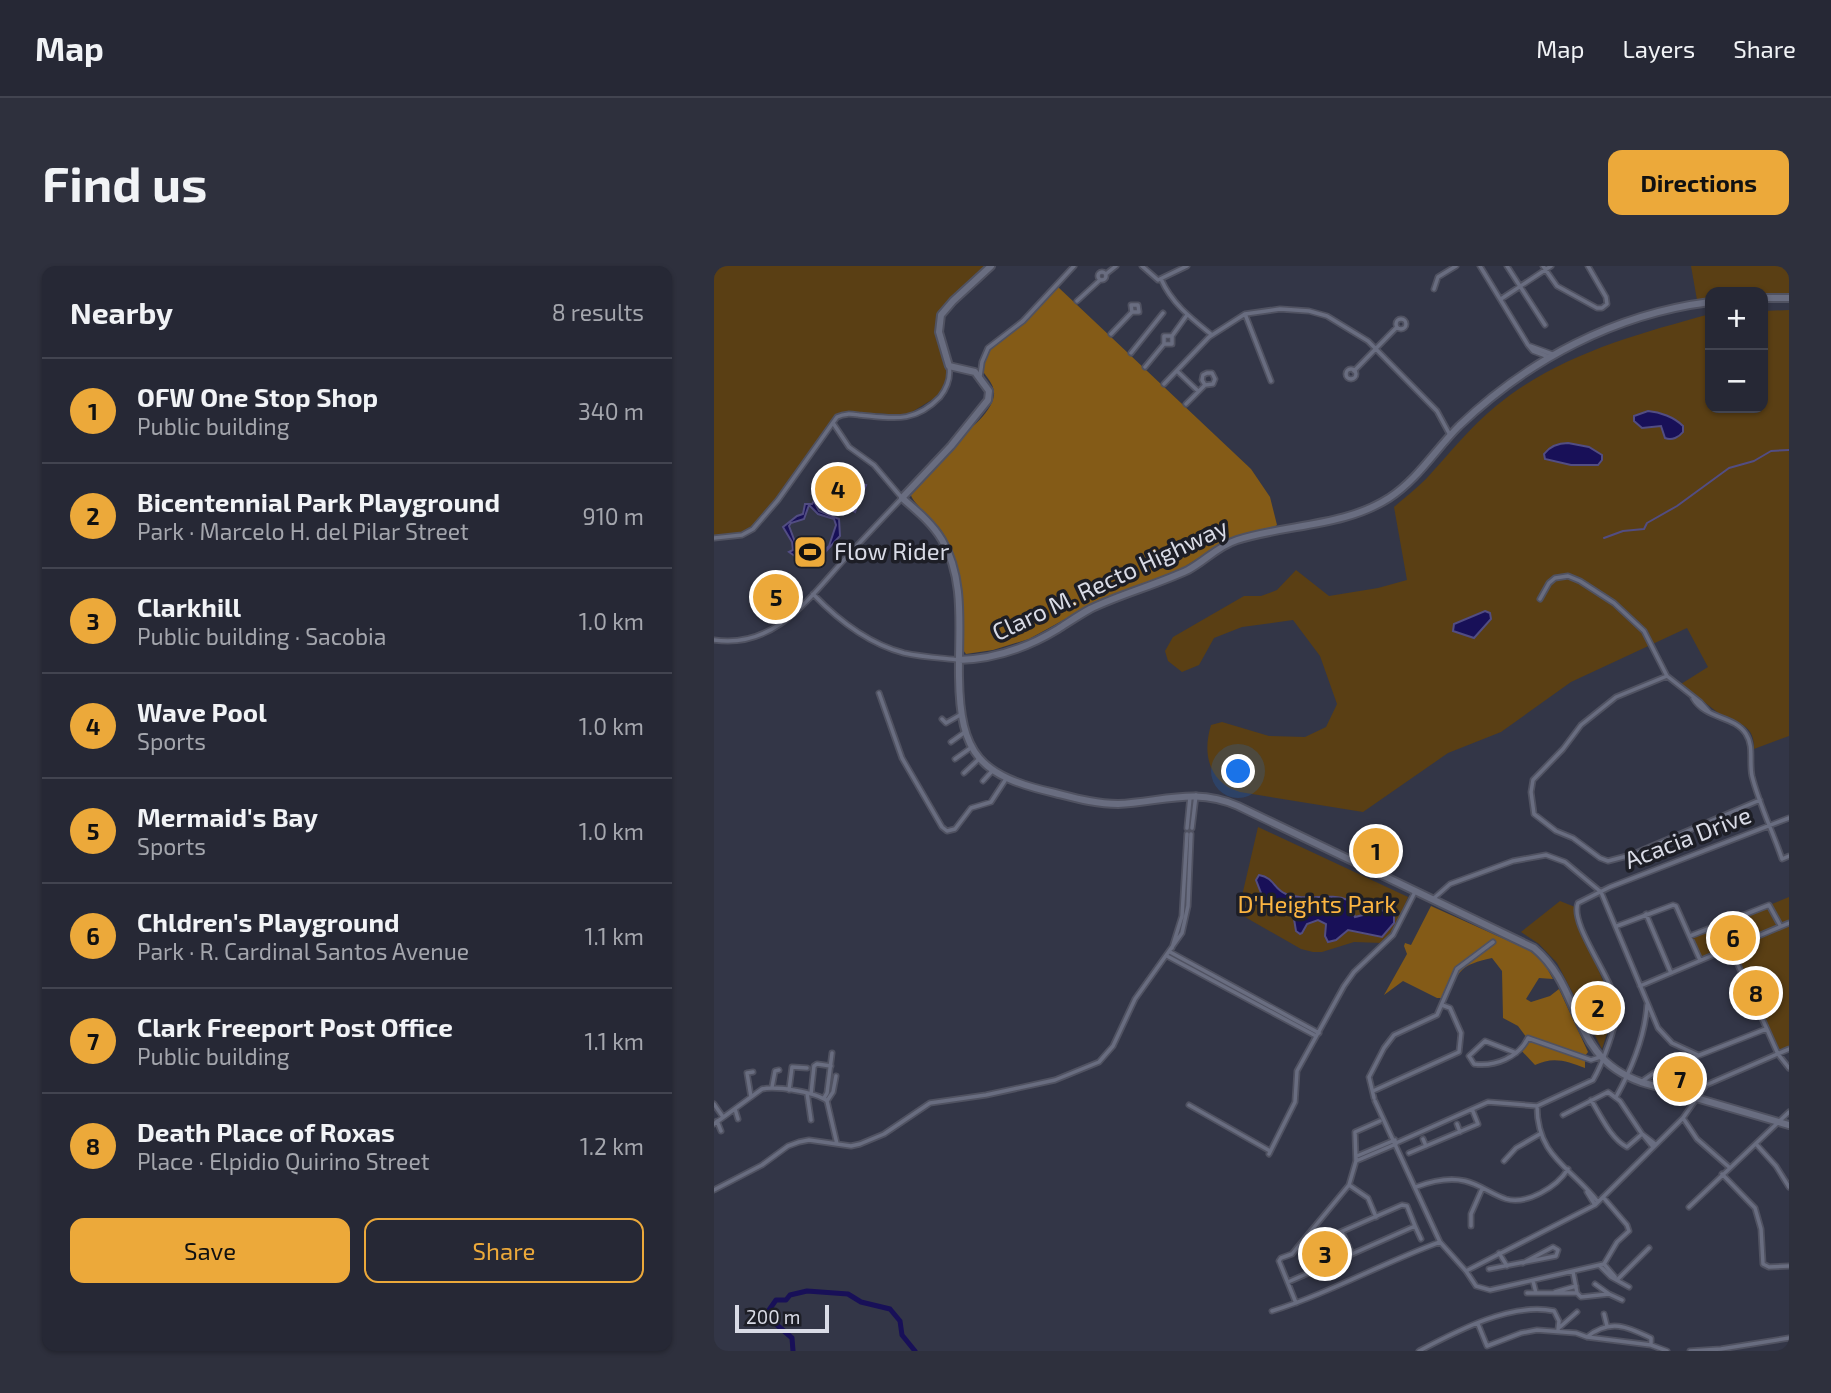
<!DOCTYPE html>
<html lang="en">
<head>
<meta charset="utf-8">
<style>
  :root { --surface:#262835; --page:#2e303d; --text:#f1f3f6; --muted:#a4a6ad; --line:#424450; --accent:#eca93a }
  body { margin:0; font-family:"Exo 2",sans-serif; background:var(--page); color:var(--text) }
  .controls { position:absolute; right:21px; top:21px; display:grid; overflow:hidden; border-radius:14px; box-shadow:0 2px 5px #0004 }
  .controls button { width:63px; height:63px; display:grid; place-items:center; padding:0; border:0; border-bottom:2px solid var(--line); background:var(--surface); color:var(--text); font:35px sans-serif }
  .scale { position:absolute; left:21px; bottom:18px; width:94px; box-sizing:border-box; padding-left:7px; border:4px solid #d9dbe6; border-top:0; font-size:19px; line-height:24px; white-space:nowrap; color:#d9dbe6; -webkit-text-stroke:5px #1d1e26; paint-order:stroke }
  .you { position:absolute; left:525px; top:506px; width:24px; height:24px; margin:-18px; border:5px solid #fff; border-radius:50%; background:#1a73e8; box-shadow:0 0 0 10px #1a73e833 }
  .badge { display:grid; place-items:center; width:46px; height:46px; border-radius:50%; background:var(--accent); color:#111; font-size:23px; font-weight:700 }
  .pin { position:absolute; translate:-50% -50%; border:4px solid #fff; box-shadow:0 2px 7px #0006 }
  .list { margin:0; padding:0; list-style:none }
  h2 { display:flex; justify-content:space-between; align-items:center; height:91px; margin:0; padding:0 28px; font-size:30px }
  h2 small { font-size:23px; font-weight:400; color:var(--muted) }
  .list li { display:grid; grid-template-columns:46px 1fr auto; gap:21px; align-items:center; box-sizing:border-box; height:105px; padding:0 28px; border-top:2px solid var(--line) }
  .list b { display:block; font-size:26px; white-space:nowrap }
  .list p { margin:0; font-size:23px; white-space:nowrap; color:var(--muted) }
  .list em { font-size:23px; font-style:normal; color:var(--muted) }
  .actions { display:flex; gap:14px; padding:21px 28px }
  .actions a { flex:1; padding:16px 0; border:2px solid var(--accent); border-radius:14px; text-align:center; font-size:24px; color:var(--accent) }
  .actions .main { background:var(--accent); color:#111 }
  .map { position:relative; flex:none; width:1075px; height:1085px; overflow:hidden; border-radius:14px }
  header { display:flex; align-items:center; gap:42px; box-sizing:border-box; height:98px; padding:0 35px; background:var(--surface); border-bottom:2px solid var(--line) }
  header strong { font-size:33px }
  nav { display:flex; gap:38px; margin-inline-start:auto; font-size:24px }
  .intro { display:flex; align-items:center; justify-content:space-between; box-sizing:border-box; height:168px; padding:0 42px }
  h1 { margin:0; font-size:49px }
  .button { padding:18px 32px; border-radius:14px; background:var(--accent); color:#111; font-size:24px; font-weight:700 }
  main { display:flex; gap:42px; padding:0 42px }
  aside { flex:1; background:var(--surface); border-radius:14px; box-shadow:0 2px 5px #0004 }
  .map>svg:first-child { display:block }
  .green { fill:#5a3f14 }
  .forest { fill:#845b17 }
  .water { fill:#181058; stroke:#524d83; stroke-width:2; fill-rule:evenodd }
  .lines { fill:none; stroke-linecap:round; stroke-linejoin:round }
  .stream { stroke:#524d83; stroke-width:2 }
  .river { stroke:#181058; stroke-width:5 }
  .street-casing { stroke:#505261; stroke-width:7 }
  .secondary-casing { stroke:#505261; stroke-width:10 }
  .street { stroke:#696d80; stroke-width:3.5 }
  .secondary { stroke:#696d80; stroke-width:6 }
  .labels { text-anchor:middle; stroke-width:7; stroke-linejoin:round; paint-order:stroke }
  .poi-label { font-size:24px; fill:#d9dbe6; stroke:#1d1e26; text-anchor:start }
  .street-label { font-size:24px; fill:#d9dbe6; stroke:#1d1e26 }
  .park-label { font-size:24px; fill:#fcb541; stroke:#1d1e26 }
</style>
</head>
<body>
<header>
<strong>Map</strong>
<nav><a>Map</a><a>Layers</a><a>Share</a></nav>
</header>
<div class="intro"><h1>Find us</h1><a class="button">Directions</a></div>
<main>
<aside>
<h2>Nearby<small>8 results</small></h2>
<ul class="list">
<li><span class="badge">1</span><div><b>OFW One Stop Shop</b><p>Public building</p></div><em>340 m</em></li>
<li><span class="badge">2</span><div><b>Bicentennial Park Playground</b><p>Park · Marcelo H. del Pilar Street</p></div><em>910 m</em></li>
<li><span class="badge">3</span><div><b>Clarkhill</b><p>Public building · Sacobia</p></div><em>1.0 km</em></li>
<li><span class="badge">4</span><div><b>Wave Pool</b><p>Sports</p></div><em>1.0 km</em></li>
<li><span class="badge">5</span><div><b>Mermaid's Bay</b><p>Sports</p></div><em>1.0 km</em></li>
<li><span class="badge">6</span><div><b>Chldren's Playground</b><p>Park · R. Cardinal Santos Avenue</p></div><em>1.1 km</em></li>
<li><span class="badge">7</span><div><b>Clark Freeport Post Office</b><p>Public building</p></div><em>1.1 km</em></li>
<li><span class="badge">8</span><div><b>Death Place of Roxas</b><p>Place · Elpidio Quirino Street</p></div><em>1.2 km</em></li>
</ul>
<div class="actions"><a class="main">Save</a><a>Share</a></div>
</aside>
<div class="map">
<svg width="1075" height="1085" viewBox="0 0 1075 1085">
  <rect width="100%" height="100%" fill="#333647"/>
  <!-- green -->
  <path class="green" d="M0 0H273L232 39 225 50 234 107 233 114 224 130 193 149 135 146 120 154 61 234 38 260 27 267 0 269Z
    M977 0H1075V29H1049V26H996V31L983 34Z
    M1075 44V470L1040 483C1041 455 1019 458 1003 446 991 437 979 427 967 418L994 401 973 362 857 416 787 466 734 487 649 546 526 526C495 517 488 488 497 459L508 456 555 470 591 471 612 461 623 438 606 390 579 354 528 361 500 372 485 399 468 406 454 395 451 385 459 371 530 330H547L563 324 582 304 615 330 664 322 693 314 680 241C690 232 702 223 712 213 735 188 755 162 782 140 844 89 920 69 996 48V142H1049V45Z
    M544 561 694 631 681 663 668 677 640 676 608 686H599L587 683 524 647Z
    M1075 631V655L986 691 978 671Z
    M846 635 861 641V650L899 738V749L888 783 843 697 825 678 807 666Z
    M1075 660V781L1063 786 1018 683Z"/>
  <!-- forest -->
  <path class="forest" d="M344 21 537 203 556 231 563 259 559 262 516 272 467 303 384 335 315 373 279 384 252 388 249 384C248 344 251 302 229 267 222 255 197 237 196 226 209 211 223 195 237 180 250 166 277 150 280 129 281 119 273 112 268 104L275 83 313 54Z
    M717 640 815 684 830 697 839 713 825 712 812 733 817 736 836 730 845 723 874 786 871 790V802C853 795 839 790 821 799L804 781 813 772 804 760 789 752 788 705 778 692C747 699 745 703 733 732H723L689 715 670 729 693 688 690 680 691 677 697 679Z"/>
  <!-- water -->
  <path class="water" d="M934 145C946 146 960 151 969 160V166C965 171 958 175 951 172L947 160 928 162 920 155V150Z
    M854 177 875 181 888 189V194L884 199H857L831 193 830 188C836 180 844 177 854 177Z
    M131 205 141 217 138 220 135 232 142 218 152 219 141 246 115 229 109 215 122 212Z
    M100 235 105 245 125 253 126 270 104 294 88 295 75 286 79 284 78 276 69 261 83 250 89 248 91 238H98ZM95 239 104 248 120 253 122 259 115 280 100 293H88L82 288 81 276 75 260 77 257 90 253Z
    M771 345 776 347 777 353 760 372 739 365 740 358Z
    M545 609C561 612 559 623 572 628 592 636 615 626 634 634L641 651C656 648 666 639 680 649V657L668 671 634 664 622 674 614 676 611 670 612 658 604 654 593 658 588 667 586 668 582 665 579 647 570 644 561 646 549 632 542 614Z"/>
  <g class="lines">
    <!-- stream -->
    <path class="stream" d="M890 272 909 265 930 263 933 257 963 240 1015 202 1040 195 1057 185 1075 184"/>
    <!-- river -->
    <path class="river" d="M79 1085 78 1072 55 1052V1044L62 1034H72L76 1029 93 1025 134 1028 147 1036 176 1043 186 1055 188 1069 201 1085"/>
    <defs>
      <path id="street" d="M428 0 444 14 473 0
        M766 0 814 79 819 85 835 91
        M793 0 831 59
        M829 0 843 20 883 42H888L893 38 892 31 874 0
        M384 10a4 4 0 1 1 8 0a4 4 0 1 1-8 0Z
        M392 8 402 0
        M447 13C458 38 478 53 498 69
        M720 23 724 11 742 0
        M787 33 837 0
        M363 35 386 14
        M531 48 557 115
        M682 58a5 5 0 1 1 10 0a5 5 0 1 1-10 0Z
        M397 68 418 46H425L424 39H417L418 46
        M458 70 473 49
        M816 80 838 88
        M417 87 449 47
        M431 101 450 78V70H458V78H450
        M632 108a5 5 0 1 1 10 0a5 5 0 1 1-10 0Z
        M463 105 484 125
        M640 105 683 61
        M266 110 268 96 274 82 309 55 360 0
        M450 118 495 71 531 48 566 43 595 45 613 50 654 75 723 145 736 169
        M472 138 491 119 499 118 501 113 498 107H493L489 109 488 114 491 119
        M0 272 28 269 39 263 64 234 123 151C131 147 137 148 145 149 178 152 200 158 226 131 233 122 237 111 235 100
        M99 328C124 354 155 378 190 387 208 391 227 392 245 394
        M826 333 835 317 841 312 854 310 866 315 900 337 930 365 953 410 986 436 995 446
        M0 374C59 383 93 335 128 296 148 274 168 253 188 232L160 199 135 181 119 157
        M953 410 902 431 867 459 849 483 819 514 817 526 820 548 842 565 859 572 886 592 894 595 917 589 1046 534
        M165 427 188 492 228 561 233 565 241 563 257 542 277 536 292 513
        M979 432C992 454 1020 449 1032 468 1040 480 1035 496 1038 510 1045 538 1059 566 1068 593L1075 590
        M228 453 232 457 246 449
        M237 476 251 466
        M241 493 258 481
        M250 507 266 492
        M269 515 279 504
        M473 562 476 531
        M478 562 482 529
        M719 633 736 618 799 595 832 589 851 596 887 626 944 762 958 777 984 789
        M932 648 957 707
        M903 660 959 639 962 640 986 694
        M976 670 1055 639 1066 659
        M1016 681 1064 788 1075 802
        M458 682 468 650 473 568
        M456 686 605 767
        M453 690 602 770
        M926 720 1075 657
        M802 787 771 775 755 790 760 798C781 801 805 791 814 772L877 794 886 791
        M927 816 940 807 1052 763
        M58 821 61 805 65 804
        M75 824 78 801 93 802
        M659 825 745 786 747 767 736 742 728 739
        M93 827 97 854
        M97 828 100 800 103 798 117 800
        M37 831 33 807 39 806
        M902 831C917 804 931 770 933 739
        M110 832 113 827 118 787
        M660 832 655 811 670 782 680 769 723 749 743 703 779 676
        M113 835 119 826 122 810
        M661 835 726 976 752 1005 762 1020 776 1024 890 998 903 976 915 965 913 959 889 931
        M0 838 9 851
        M475 839 556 885
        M823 840C823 891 857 901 884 936
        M21 843 24 853
        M849 849 894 826 906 835 928 868 913 881C897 873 887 850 877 834
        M969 852 983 873 1015 901
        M3 855 7 865
        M0 858 48 823C62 820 102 826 113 835L123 878
        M743 858 746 866
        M928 868 941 878
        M930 870 939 881
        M709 873 712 880
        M682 877 774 836 823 840 879 814C888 799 903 759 903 742 901 714 855 659 864 637L896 621 1075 552
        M1042 878 1062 900 1075 921
        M695 887 764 858 758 843
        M555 888 581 836 583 805 630 720 640 706 679 669 701 626
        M643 890 681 874
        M642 895 682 878
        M790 895 802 882 826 868
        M1008 908 1041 942 1047 963 1049 998 1055 1001 1075 1000
        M635 919 654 932 662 951
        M702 921C718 915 734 911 751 915 765 918 777 928 792 933 813 939 843 921 854 903
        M0 924 48 899 74 880 85 876 95 874 137 880 146 878 170 868 216 837 272 829 341 814 385 796 399 780 421 733 468 667 474 640 477 568
        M873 926 881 939
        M975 941 1075 846
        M701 960 707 973
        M757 960V948L768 923
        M588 976 592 981 688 939 693 940 701 960 638 988 628 966
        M785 987 793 1000
        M890 998 901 1011
        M886 1000 897 1011 915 1021
        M775 1003 842 990 844 984 839 981 809 997
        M752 1005 881 939 969 852 992 819 1075 783
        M859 1006 863 1027 867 1031 895 1028 908 1034
        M903 1014 935 982
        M819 1015 822 1027H863
        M574 1016 638 988
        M881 1018 895 1028
        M841 1026 862 1020
        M813 1027H822
        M582 1037 565 995 567 992 578 988 635 919 642 895 641 866 666 855
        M558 1045C616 1027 668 997 726 976
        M890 1048 893 1060
        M764 1058 773 1080 807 1067 823 1064 862 1067 873 1071 937 1079 953 1085
        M846 1061 863 1046
        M873 1071C896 1052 914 1061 937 1072V1079
        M705 1085C743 1065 797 1036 840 1045L845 1055 844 1064
        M976 1085 1007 1083 1075 1072"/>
      <path id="secondary" d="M277 0 239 35 227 49 225 66 235 100 261 106 275 125 274 134 237 180 188 232C203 245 218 257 228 274 252 314 244 366 245 411 246 489 266 510 341 527 361 532 382 538 404 538 448 536 481 521 524 540L820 682C870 724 855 791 927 816L1075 859
        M1049 32H1075
        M245 394C281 393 313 382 344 363 355 356 365 349 376 343 407 328 442 319 474 304 491 295 504 280 523 274 573 258 630 261 675 232 704 213 721 184 745 160 814 94 901 48 996 36"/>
    </defs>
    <!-- street casing -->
    <use href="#street" class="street-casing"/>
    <!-- secondary casing -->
    <use href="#secondary" class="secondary-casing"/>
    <!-- street -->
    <use href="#street" class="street"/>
    <!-- secondary -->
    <use href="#secondary" class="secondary"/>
  </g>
  <!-- icons -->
  <defs>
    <symbol id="stadium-square" viewBox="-11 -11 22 22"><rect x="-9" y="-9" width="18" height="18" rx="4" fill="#eca93a" stroke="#1d1e26"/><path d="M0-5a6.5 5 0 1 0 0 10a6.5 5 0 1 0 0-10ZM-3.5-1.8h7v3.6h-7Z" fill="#111"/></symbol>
  </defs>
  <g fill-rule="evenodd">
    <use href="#stadium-square" x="77" y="267" width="38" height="38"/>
  </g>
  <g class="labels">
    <!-- poi labels -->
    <g class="poi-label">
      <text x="120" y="294">Flow Rider</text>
    </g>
    <!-- street labels -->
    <g class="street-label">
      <text transform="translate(396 314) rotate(-25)" y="8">Claro M. Recto Highway</text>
      <text transform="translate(974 572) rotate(-21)" y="8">Acacia Drive</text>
    </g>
    <!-- park labels -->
    <g class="park-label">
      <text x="603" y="647">D'Heights Park</text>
    </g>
  </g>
</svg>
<div class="controls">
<button>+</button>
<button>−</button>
</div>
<div class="scale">200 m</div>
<div class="you"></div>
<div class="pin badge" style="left:662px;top:585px">1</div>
<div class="pin badge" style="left:884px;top:742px">2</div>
<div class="pin badge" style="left:611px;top:988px">3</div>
<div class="pin badge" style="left:124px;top:223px">4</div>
<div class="pin badge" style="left:62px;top:331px">5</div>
<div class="pin badge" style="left:1019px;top:672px">6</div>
<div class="pin badge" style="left:966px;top:813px">7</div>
<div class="pin badge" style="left:1042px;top:727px">8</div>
</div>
</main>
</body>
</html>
